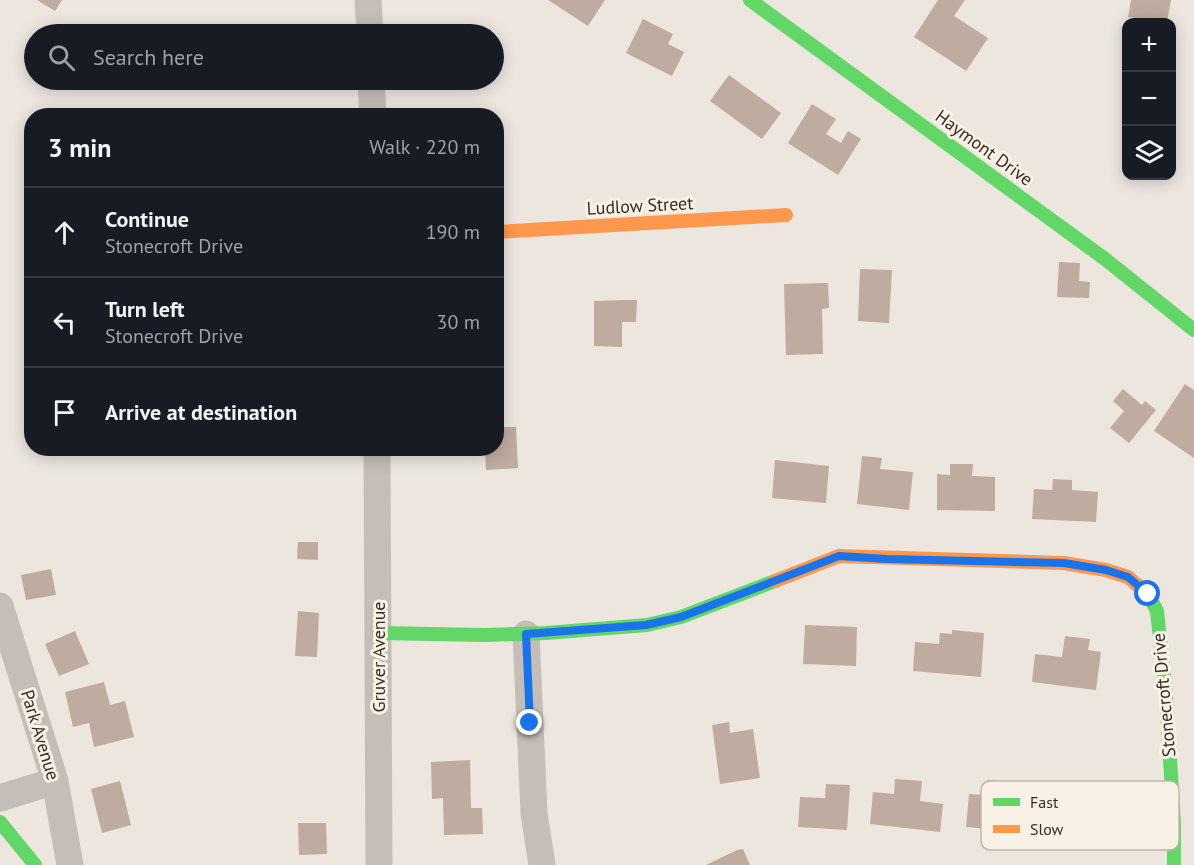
<!DOCTYPE html>
<html lang="en">
<head>
<meta charset="utf-8">
<style>
  :root { --surface:#171b24; --page:#242831; --text:#f1f3f6; --muted:#9ea1a6; --line:#363941 }
  body { margin:0; font-family:"PT Sans",sans-serif; background:var(--page); color:var(--text) }
  .controls { position:absolute; right:18px; top:18px; display:grid; overflow:hidden; border-radius:12px; box-shadow:0 3px 15px #0003 }
  .controls button { width:54px; height:54px; display:grid; place-items:center; padding:0; border:0; border-bottom:2px solid var(--line); background:var(--surface); color:var(--text); font:30px sans-serif }
  .stop { position:absolute; width:18px; height:18px; margin:-14px; border:4px solid #1a73e8; border-radius:50%; background:#fff }
  .stop.end { background:#1a73e8; border-color:#fff; box-shadow:0 2px 6px #0008 }
  .list { margin:0; padding:0; list-style:none }
  h2 { display:flex; justify-content:space-between; align-items:center; height:78px; margin:0; padding:0 24px; font-size:26px }
  h2 small { font-size:20px; font-weight:400; color:var(--muted) }
  .list li { display:grid; grid-template-columns:39px 1fr auto; gap:18px; align-items:center; box-sizing:border-box; height:90px; padding:0 24px; border-top:2px solid var(--line) }
  .list b { display:block; font-size:22px; white-space:nowrap }
  .list p { margin:0; font-size:20px; white-space:nowrap; color:var(--muted) }
  .list em { font-size:20px; font-style:normal; color:var(--muted) }
  .icon { flex:none; width:33px; height:33px; fill:none; stroke:currentColor; stroke-width:2; stroke-linecap:round; stroke-linejoin:round }
  .map { position:relative; flex:none; width:1194px; height:865px; overflow:hidden }
  .search { position:absolute; background:var(--surface); box-shadow:0 3px 15px #0003; left:24px; top:24px; width:480px; height:66px; display:flex; align-items:center; gap:15px; box-sizing:border-box; padding:0 21px; border-radius:33px; color:var(--muted); font-size:22px }
  .panel { position:absolute; background:var(--surface); box-shadow:0 3px 15px #0003; left:24px; top:108px; width:480px; height:348px; border-radius:24px }
  .map>svg:first-child { display:block }
  .building { fill:#c0aba0 }
  .lines { fill:none; stroke-linecap:round; stroke-linejoin:round }
  .street { stroke:#c5beb8; stroke-width:27 }
  .fast { stroke:#63d668; stroke-width:14 }
  .slow { stroke:#ff974d; stroke-width:14 }
  .route { stroke:#1a73e8; stroke-width:8 }
  .labels { text-anchor:middle; stroke-width:6; stroke-linejoin:round; paint-order:stroke }
  .street-label { font-size:18px; fill:#352c26; stroke:#f9f1e5 }
  .key { fill:#f9f1e5; stroke:#beb6ac; stroke-width:1.5 }
  .key-label { font-size:16px; fill:#352c26 }
</style>
</head>
<body>
<div class="map">
<svg width="1194" height="865" viewBox="0 0 1194 865">
  <rect width="100%" height="100%" fill="#ece6df"/>
  <!-- building -->
  <path class="building" d="M37 0H62L55 11Z
    M548 0H605L588 26Z
    M938 0H965L954 16 988 38 966 71 914 37Z
    M1131 0H1171L1167 22 1128 17Z
    M643 19 673 34 668 44 684 52 672 76 626 53Z
    M729 75 781 113 762 139 710 101Z
    M812 104 836 119 826 134 841 143 848 131 861 139 838 175 788 143Z
    M1059 262 1080 263 1079 281 1090 282 1089 298 1057 297Z
    M860 269 892 270 889 323 858 321Z
    M828 283 829 308 822 309 823 354 786 355 784 284Z
    M623 300H637L636 322H622V347L594 346V301Z
    M1185 384 1194 390V458L1154 431Z
    M1123 389 1142 405 1145 401 1156 410 1129 443 1110 428 1124 411 1113 401Z
    M496 427H516L518 468 486 470 485 448H496Z
    M862 456 882 458 880 469 913 472 909 510 857 504Z
    M775 460 829 466 826 503 772 498Z
    M950 464H973L972 476 995 477V511L937 510V474L950 475Z
    M1053 479 1072 480V490L1098 492 1096 522 1032 519 1034 489 1052 490Z
    M298 542H318V560L297 559Z
    M51 569 56 595 26 600 21 575Z
    M298 611 319 613 317 657 295 656Z
    M805 625 857 627 856 666 803 664Z
    M952 630 984 633 981 677 913 671 915 642 939 644 940 633 952 634Z
    M75 631 89 664 59 676 45 644Z
    M1065 636 1090 639 1088 650 1101 652 1096 690 1032 682 1035 654 1062 657Z
    M104 682 110 705 125 701 134 737 94 747 89 723 73 727 65 692Z
    M729 722 730 733 753 729 760 778 720 784 712 725Z
    M470 760 471 808H482L483 834 444 835 443 798 432 799 431 762Z
    M895 779 922 781 920 801 943 804 940 832 870 824 873 792 894 794Z
    M987 780 1038 785 1033 833 966 827 969 794 985 795Z
    M120 781 131 825 102 833 91 789Z
    M826 784 850 785 847 830 798 827 800 797 825 798Z
    M298 823H326L327 854 299 855Z
    M743 849 750 865H706L737 850Z"/>
  <g class="lines">
    <!-- street -->
    <path class="street" d="M368 0 370 34
      M371 80 373 116
      M377 448 379 865
      M0 606 55 781 70 865
      M526 634 534 813 542 865
      M0 798 55 781"/>
    <!-- fast -->
    <path class="fast" d="M750 0 1105 259 1194 330
      M1142 589 1148 594 1157 611 1166 695 1174 824V865
      M379 633 484 635 546 633 647 625 681 617 775 581
      M0 822 35 865"/>
    <!-- slow -->
    <path class="slow" d="M496 232 786 215
      M775 581 839 556 1064 563 1106 570 1128 577 1142 589"/>
  </g>
  <g class="lines">
    <!-- route -->
    <path class="route" d="M530 723 526 634 646 625 681 617 839 556 887 559 1064 563 1106 570 1128 577 1148 594"/>
  </g>
  <g class="labels">
    <!-- street labels -->
    <g class="street-label">
      <text transform="translate(984 148) rotate(36)" y="6">Haymont Drive</text>
      <text transform="translate(640 206) rotate(-3)" y="6">Ludlow Street</text>
      <text transform="translate(379 657) rotate(-90)" y="6">Gruver Avenue</text>
      <text transform="translate(1164 695) rotate(-95)" y="6">Stonecroft Drive</text>
      <text transform="translate(40 735) rotate(73)" y="6">Park Avenue</text>
    </g>
  </g>
  <!-- legend -->
  <rect x="981" y="781" width="198" height="69" rx="9" class="key"/>
  <rect x="993" y="798" width="27" height="8" fill="#63d668"/>
  <rect x="993" y="825" width="27" height="8" fill="#ff974d"/>
  <g class="key-label">
    <text x="1030" y="808">Fast</text>
    <text x="1030" y="835">Slow</text>
  </g>
</svg>
<div class="controls">
<button>+</button>
<button>−</button>
<button><svg class="icon" aria-label="layers" viewBox="0 0 24 24"><path d="M12 4l9 5-9 5-9-5zM3 14l9 5 9-5"/></svg></button>
</div>
<div class="stop" style="left:1148px;top:594px"></div>
<div class="stop end" style="left:530px;top:723px"></div>
<div class="search"><svg class="icon" aria-label="search" viewBox="0 0 24 24"><circle cx="10" cy="10" r="6"/><path d="M15 15l6 6"/></svg>Search here</div>
<section class="panel">
<h2>3 min<small>Walk · 220 m</small></h2>
<ul class="list">
<li><svg class="icon" aria-label="ahead" viewBox="0 0 24 24"><path d="M12 20V5M6 11l6-6 6 6"/></svg><div><b>Continue</b><p>Stonecroft Drive</p></div><em>190 m</em></li>
<li><svg class="icon" aria-label="left" viewBox="0 0 24 24"><path d="M17 20v-9H6M10 6l-5 5 5 5"/></svg><div><b>Turn left</b><p>Stonecroft Drive</p></div><em>30 m</em></li>
<li><svg class="icon" aria-label="arrive" viewBox="0 0 24 24"><path d="M6 21V4h12l-3 4 3 4H6"/></svg><div><b>Arrive at destination</b></div></li>
</ul>
</section>
</div>
</body>
</html>
